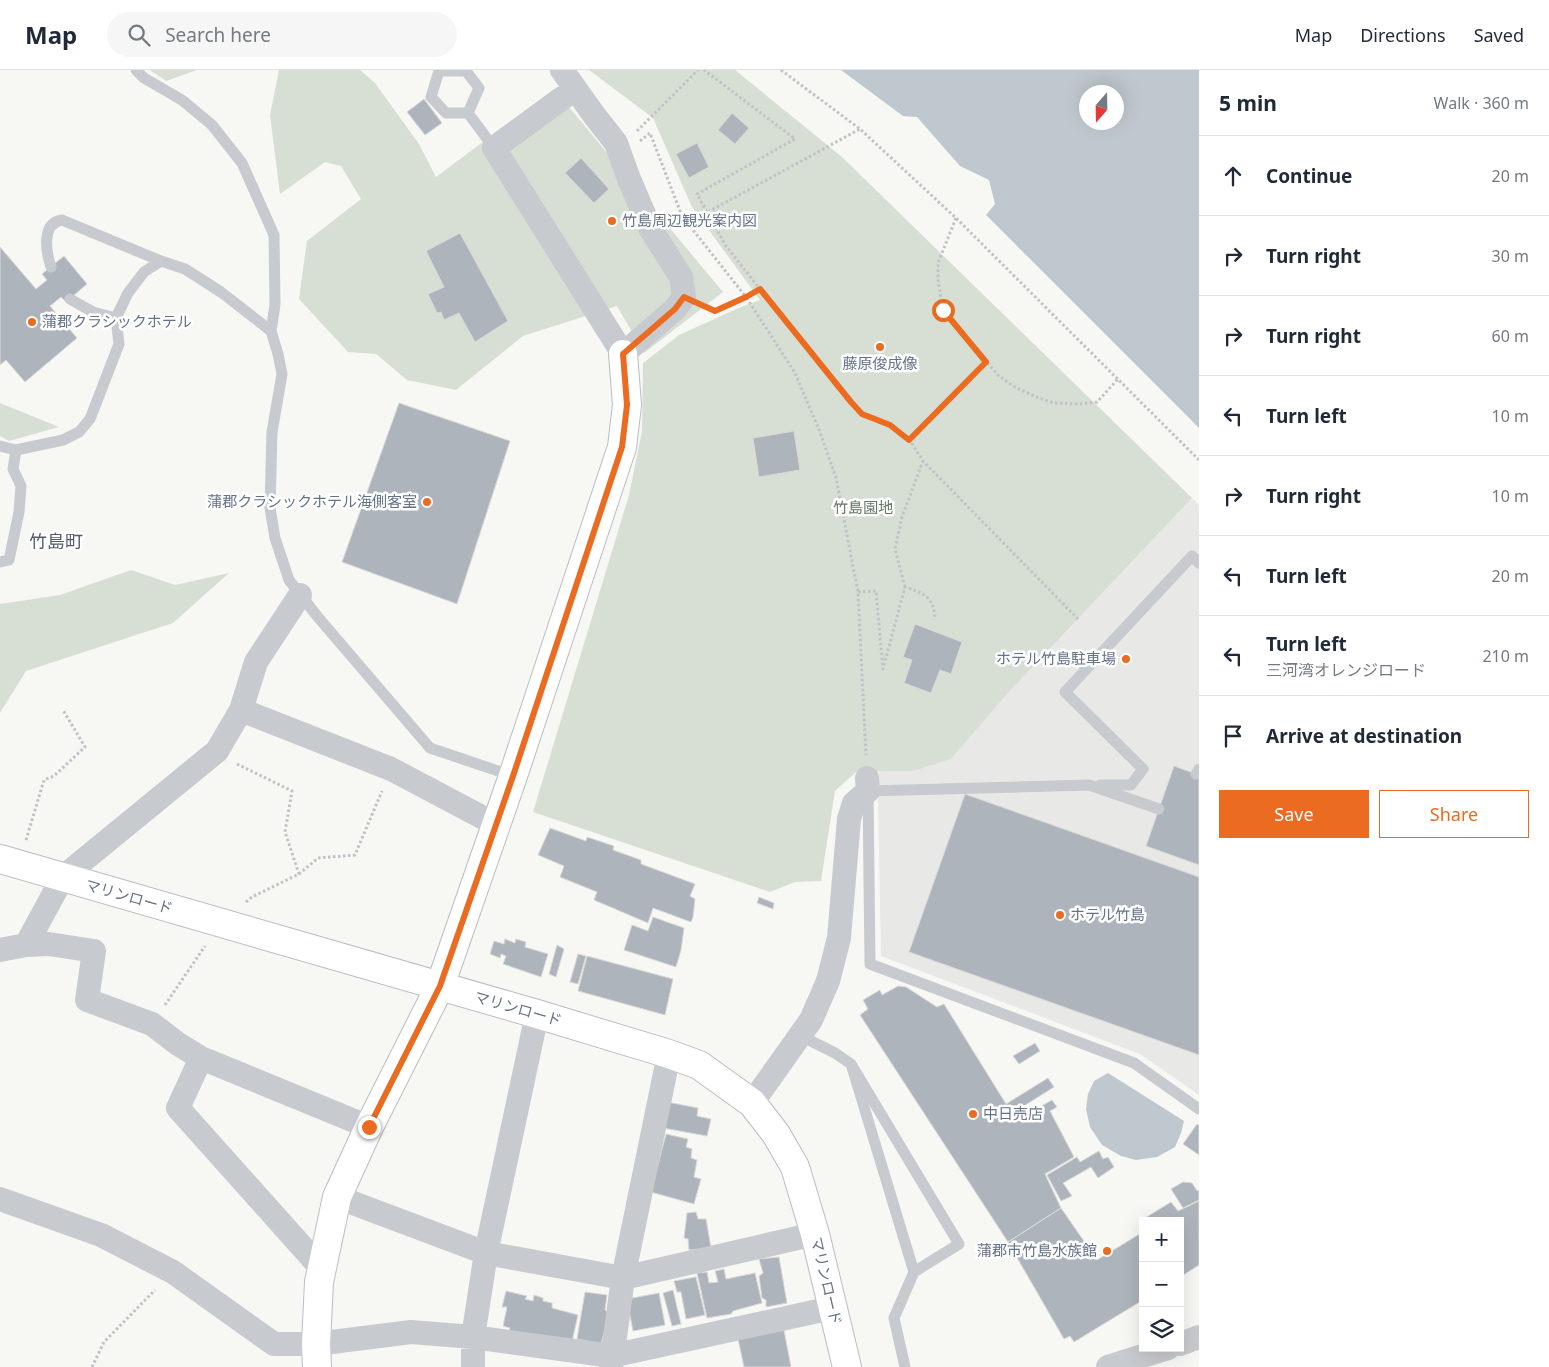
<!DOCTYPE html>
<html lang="en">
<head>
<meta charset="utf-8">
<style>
  :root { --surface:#fff; --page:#f6f6f7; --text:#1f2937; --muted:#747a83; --line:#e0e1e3; --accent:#eb6b20 }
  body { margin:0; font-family:"Noto Sans","Noto Sans JP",sans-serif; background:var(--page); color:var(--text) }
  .controls { position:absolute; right:15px; bottom:15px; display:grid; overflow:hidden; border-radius:0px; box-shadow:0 5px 20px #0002 }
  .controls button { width:45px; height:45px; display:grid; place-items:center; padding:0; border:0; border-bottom:1px solid var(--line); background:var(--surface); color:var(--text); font:25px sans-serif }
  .compass { position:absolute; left:1079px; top:15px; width:45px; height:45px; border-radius:50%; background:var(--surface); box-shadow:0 5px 20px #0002; rotate:200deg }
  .stop { position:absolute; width:15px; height:15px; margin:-11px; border:4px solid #eb6b20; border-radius:50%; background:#fff }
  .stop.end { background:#eb6b20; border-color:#fff; box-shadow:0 1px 5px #0008 }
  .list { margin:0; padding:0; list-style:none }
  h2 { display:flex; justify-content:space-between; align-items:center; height:65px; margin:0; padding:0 20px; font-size:21px }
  h2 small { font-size:16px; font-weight:400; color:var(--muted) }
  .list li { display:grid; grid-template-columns:32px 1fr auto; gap:15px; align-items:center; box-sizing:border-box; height:80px; padding:0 20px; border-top:1px solid var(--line) }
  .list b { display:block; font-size:19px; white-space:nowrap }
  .list p { margin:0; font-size:16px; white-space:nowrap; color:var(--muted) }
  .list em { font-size:16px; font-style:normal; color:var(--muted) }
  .actions { display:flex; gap:10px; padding:15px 20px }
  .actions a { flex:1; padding:11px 0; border:1px solid var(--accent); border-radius:0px; text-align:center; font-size:18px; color:var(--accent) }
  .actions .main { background:var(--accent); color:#fff }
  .icon { flex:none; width:28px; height:28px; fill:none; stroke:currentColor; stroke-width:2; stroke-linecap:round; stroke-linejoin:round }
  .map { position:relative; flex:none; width:1199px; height:1297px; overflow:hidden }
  header { display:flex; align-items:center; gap:30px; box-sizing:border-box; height:70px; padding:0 25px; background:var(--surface); border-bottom:1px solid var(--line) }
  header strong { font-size:24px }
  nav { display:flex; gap:28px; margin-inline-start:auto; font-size:18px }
  .search { width:350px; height:45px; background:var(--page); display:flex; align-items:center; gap:12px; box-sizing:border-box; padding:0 18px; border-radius:28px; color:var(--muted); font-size:19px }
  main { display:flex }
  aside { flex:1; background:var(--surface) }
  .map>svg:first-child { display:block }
  .built { fill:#e8e8e7 }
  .green { fill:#d7dfd5 }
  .water { fill:#bfc8ce; fill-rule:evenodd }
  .building { fill:#aeb4bb; stroke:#d9d9d7 }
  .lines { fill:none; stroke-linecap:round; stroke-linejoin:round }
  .secondary-casing { stroke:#b9bdc3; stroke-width:30 }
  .path { stroke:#c1c2c5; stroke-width:3; stroke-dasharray:2.5 2.5; stroke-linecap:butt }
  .lane { stroke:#c7cace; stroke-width:11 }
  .street { stroke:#c7cace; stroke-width:24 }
  .secondary { stroke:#fff; stroke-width:28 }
  .route { stroke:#eb6b20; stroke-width:6 }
  .poi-dot { fill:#eb6b20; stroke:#fff; stroke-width:2 }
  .labels { text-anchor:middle; stroke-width:5; stroke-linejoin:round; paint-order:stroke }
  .poi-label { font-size:15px; fill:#657387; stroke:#fff; text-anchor:start }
  .park-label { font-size:15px; fill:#627860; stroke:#fff }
  .street-label { font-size:15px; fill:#657387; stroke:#fff }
  .quarter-label { font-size:18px; fill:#535d6b; stroke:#fff }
</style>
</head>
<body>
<header>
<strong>Map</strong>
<div class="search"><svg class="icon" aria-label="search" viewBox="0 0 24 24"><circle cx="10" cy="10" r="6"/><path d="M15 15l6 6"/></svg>Search here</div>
<nav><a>Map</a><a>Directions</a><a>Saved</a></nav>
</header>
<main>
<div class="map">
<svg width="1199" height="1297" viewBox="0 0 1199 1297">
  <rect width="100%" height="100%" fill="#f7f7f4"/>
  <!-- built -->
  <path class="built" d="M1192 428 1199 435V1025L1140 984 881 886 878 729 879 702 914 701 951 689 1009 622Z"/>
  <!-- green -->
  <path class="green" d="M150 0H197L166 11Z
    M279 0H360L375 13 419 74 436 107 554 19 723 222 644 283 617 236 523 266 456 320 407 310 376 284 348 282 299 229 307 171 361 129 341 96 325 92 280 124 270 45Z
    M589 0H735L842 87 1192 428 1009 622 951 689 914 701 856 702 835 721 821 811 795 812 770 822 533 742 629 425 642 361 643 293 679 265 741 237 760 230 692 137 653 48Z
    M0 333 59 357 9 371 0 366Z
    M131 500 175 515 229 503 173 553 26 601 0 643V534L60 525Z"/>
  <!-- water -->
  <path class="water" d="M841 0H1199V358L986 145 995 134 989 110 960 96 917 47 903 46ZM1086 22H1116V52H1086Z
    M1108 1003 1184 1051 1181 1063 1175 1077 1157 1087 1136 1090 1121 1086 1102 1075 1090 1057 1086 1039 1088 1024 1094 1011Z"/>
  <!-- building -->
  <path class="building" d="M424 29 442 53 425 65 407 42Z
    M732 43 749 58 735 74 718 60Z
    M697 73 709 97 689 108 676 84Z
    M581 88 609 119 594 133 565 103Z
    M460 163 508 251 475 272 459 243 444 250 441 242 437 243 428 224 444 217 426 181Z
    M0 177 36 219 47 210 42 204 64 186 87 214 66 232 61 227 50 236 77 268 25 312 6 290 0 295Z
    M399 333 510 371 457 534 342 492Z
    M794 361 800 400 759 407 753 368Z
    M915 554 962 572 951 604 940 600 931 623 904 613 912 590 903 587Z
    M1174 696 1199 705V795L1146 776Z
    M965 724 1199 807V985L909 882Z
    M550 758 586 771 587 767 614 776 613 780 641 790V794L695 814 690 826 695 829 693 847 691 852 653 838 648 853 594 830 597 822 560 807 564 796 538 785Z
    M759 827 774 833 773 839 757 833Z
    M653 847 684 858 681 880 676 897 624 880 632 855 648 861Z
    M505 869 515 873 516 869 526 872 525 877 548 884 541 907 503 894 506 886 501 884 500 888 490 884 494 871 504 874Z
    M557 875 564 879 556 907 549 904Z
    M578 884 586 886 578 914 570 912Z
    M587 886 673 909 665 945 578 921Z
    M898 916 906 917 937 937 944 934 1006 1034 1048 1008 1054 1017 1019 1039 1023 1047 1052 1030 1057 1037 1050 1041 1074 1087 1045 1104 1061 1138 1008 1172 860 945 868 939 863 930 880 920 882 925Z
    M1035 973 1040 981 1019 994 1013 986Z
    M667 1032 698 1038 697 1046 711 1049 707 1066 663 1058Z
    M1197 1054 1199 1055V1085L1183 1074Z
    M666 1064 688 1069 686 1077 692 1079 691 1088 697 1090 694 1107 701 1109 694 1134 651 1122Z
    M1099 1081 1103 1089 1108 1087 1114 1097 1098 1108 1091 1097 1063 1113 1072 1126 1061 1131 1047 1105 1077 1087 1080 1092Z
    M1183 1112 1192 1113 1197 1121 1199 1120V1130L1183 1138 1171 1119Z
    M1199 1131V1195L1180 1207V1151H1146L1145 1148 1171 1132 1178 1141Z
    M1061 1138 1097 1190 1143 1162V1230L1074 1272 1070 1266 1064 1269 1008 1172Z
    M696 1142 698 1149H706L711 1178 689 1180 688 1169 684 1168 687 1143Z
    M779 1187 787 1233 766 1237V1230L762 1228 759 1206 763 1203 759 1189Z
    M724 1199 726 1209 755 1203 762 1233 733 1241 731 1244 707 1248 697 1203 707 1202 709 1213 718 1212 715 1201Z
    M696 1207 705 1245 686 1249 681 1222H677L674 1211Z
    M673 1220 681 1254 672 1256 663 1223Z
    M506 1221 527 1226 525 1229 533 1231 534 1225 543 1228V1231L552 1233V1238L578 1245 571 1276 508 1264 510 1258 503 1256 507 1237H502Z
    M585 1222 607 1225 605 1240 609 1243 601 1274 577 1269Z
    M659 1223 665 1255 633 1261 627 1229Z
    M784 1260 791 1297H744L738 1269Z"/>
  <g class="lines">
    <defs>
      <path id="secondary" d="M0 789 537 944 669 984 699 995 752 1033 776 1064 795 1097 815 1164 847 1297
        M317 1297 316 1274 319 1212 337 1127 369 1057 440 916 513 706 622 377 627 335 623 284"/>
    </defs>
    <!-- secondary casing -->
    <use href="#secondary" class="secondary-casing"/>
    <!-- path -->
    <path class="path" d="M781 0 860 59 956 148 1199 390
      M637 61 698 0
      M640 71 650 63 682 146 746 227 760 219 726 176 697 124 795 69 704 0
      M708 142 860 59
      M956 148 938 193V210L943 240 998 305 1013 316 1039 328 1054 333 1079 334 1097 332 1118 309
      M760 219 851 332 862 344 889 355 909 369 923 391 1078 549
      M706 237 715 241 746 227 795 303 820 362 836 408 858 522 866 685
      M909 369 986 293
      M905 517 895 479 902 447 923 391
      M858 522 876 521 883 599 905 517C923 523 933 526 935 547
      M237 694 292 721 285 762 299 804
      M26 770 44 710 54 706 85 677 63 640
      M246 832 252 827 299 804 318 788 355 785 382 721
      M165 935 205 876
      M92 1297 104 1272 155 1220"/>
    <!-- lane -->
    <path class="lane" d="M136 0 144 8 182 30 212 55 242 93 274 165 275 235 271 261 278 284 282 304 272 362 270 438 275 468 289 510 317 546 430 678 513 706
      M468 43 479 18 466 1H439L431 27 446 43H468L494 78
      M51 197C46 182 41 153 62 150L161 191
      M70 229 93 242 116 248
      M0 376 16 380 63 370 79 362 90 349 119 274 116 248 128 223 144 202 161 191 185 199 221 222 271 261
      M0 492 9 490 19 442 21 416 13 399 16 380
      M1196 704 1199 699
      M1100 715H1131L1143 699 1065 622 1192 486 1199 493
      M1159 739 1089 715 868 721 870 894 1134 993 1199 1039
      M801 966 835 983 851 994 914 1202
      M851 994 959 1174 914 1202 894 1248 905 1297"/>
    <!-- street -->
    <path class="street" d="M562 0 594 45 616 73 629 109 650 158 681 207 684 227 675 239 623 284 494 78 575 19
      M241 640 256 592 300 525
      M26 875 49 874 94 881 87 930 152 954 178 974 201 988 369 1057
      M0 880 26 875 63 807 217 681 241 640 391 699 495 754
      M201 988 178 1038 321 1198
      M752 1033 811 950 828 911 839 868 849 749 854 733 868 721 867 708
      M337 1127 486 1183 623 1208 815 1164
      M0 1129 101 1165 173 1202 274 1274H316L411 1262 473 1267 611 1286 832 1238
      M1180 1274 1199 1267
      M473 1297V1267L486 1183 537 944
      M611 1297 623 1208 669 984
      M1108 1297 1168 1278"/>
    <!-- secondary -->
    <use href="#secondary" class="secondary"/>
  </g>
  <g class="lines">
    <!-- route -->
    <path class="route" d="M369 1057 440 916 513 706 622 377 627 335 623 284 675 239 684 227 715 241 746 227 760 219 851 332 862 344 890 355 909 370 986 292 943 240"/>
  </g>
  <!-- markers -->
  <g class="poi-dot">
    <circle cx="612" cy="151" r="5"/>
    <circle cx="32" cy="252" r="5"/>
    <circle cx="880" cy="277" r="5"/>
    <circle cx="427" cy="432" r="5"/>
    <circle cx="1126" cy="589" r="5"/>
    <circle cx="1060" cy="845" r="5"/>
    <circle cx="973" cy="1044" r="5"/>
    <circle cx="1107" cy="1181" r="5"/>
  </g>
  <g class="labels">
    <!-- poi labels -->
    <g class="poi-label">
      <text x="622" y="156">竹島周辺観光案内図</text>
      <text x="42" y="257">蒲郡クラシックホテル</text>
      <text x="880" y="299" text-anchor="middle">藤原俊成像</text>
      <text x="417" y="437" text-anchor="end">蒲郡クラシックホテル海側客室</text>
      <text x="1116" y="594" text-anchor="end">ホテル竹島駐車場</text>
      <text x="1070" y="850">ホテル竹島</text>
      <text x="983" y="1049">中日売店</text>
      <text x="1097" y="1186" text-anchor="end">蒲郡市竹島水族館</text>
    </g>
    <!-- park labels -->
    <g class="park-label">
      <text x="863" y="443">竹島園地</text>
    </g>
    <!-- street labels -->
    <g class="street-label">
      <text transform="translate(129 827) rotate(16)" y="5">マリンロード</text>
      <text transform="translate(518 939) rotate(16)" y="5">マリンロード</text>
      <text transform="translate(826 1211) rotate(77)" y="5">マリンロード</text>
    </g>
    <!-- quarter labels -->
    <g class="quarter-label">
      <text x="56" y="478">竹島町</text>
    </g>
  </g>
</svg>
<div class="controls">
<button>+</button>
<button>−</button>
<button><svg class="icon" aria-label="layers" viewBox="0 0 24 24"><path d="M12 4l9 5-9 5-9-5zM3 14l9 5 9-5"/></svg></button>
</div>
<svg class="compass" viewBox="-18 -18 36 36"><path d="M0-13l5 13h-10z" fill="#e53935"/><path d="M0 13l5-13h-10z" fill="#747a83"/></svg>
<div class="stop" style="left:943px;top:240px"></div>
<div class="stop end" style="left:369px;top:1057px"></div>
</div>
<aside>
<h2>5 min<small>Walk · 360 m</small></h2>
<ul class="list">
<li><svg class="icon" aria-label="ahead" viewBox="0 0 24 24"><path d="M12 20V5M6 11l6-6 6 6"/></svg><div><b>Continue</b></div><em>20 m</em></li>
<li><svg class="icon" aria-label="right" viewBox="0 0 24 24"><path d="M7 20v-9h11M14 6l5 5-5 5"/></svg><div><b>Turn right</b></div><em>30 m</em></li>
<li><svg class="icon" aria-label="right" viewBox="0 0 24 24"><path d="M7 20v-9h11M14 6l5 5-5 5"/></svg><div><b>Turn right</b></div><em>60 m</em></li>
<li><svg class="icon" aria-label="left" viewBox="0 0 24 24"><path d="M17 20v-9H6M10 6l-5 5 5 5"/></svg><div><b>Turn left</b></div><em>10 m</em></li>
<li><svg class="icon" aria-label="right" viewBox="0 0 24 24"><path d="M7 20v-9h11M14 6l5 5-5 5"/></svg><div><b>Turn right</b></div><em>10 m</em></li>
<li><svg class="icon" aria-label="left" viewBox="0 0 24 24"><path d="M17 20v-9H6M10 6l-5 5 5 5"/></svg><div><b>Turn left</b></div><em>20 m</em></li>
<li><svg class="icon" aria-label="left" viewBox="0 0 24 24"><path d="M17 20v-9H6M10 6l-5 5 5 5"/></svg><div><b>Turn left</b><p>三河湾オレンジロード</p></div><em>210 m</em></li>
<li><svg class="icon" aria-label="arrive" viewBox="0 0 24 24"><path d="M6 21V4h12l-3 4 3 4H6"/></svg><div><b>Arrive at destination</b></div></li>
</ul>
<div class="actions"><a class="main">Save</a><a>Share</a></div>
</aside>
</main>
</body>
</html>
